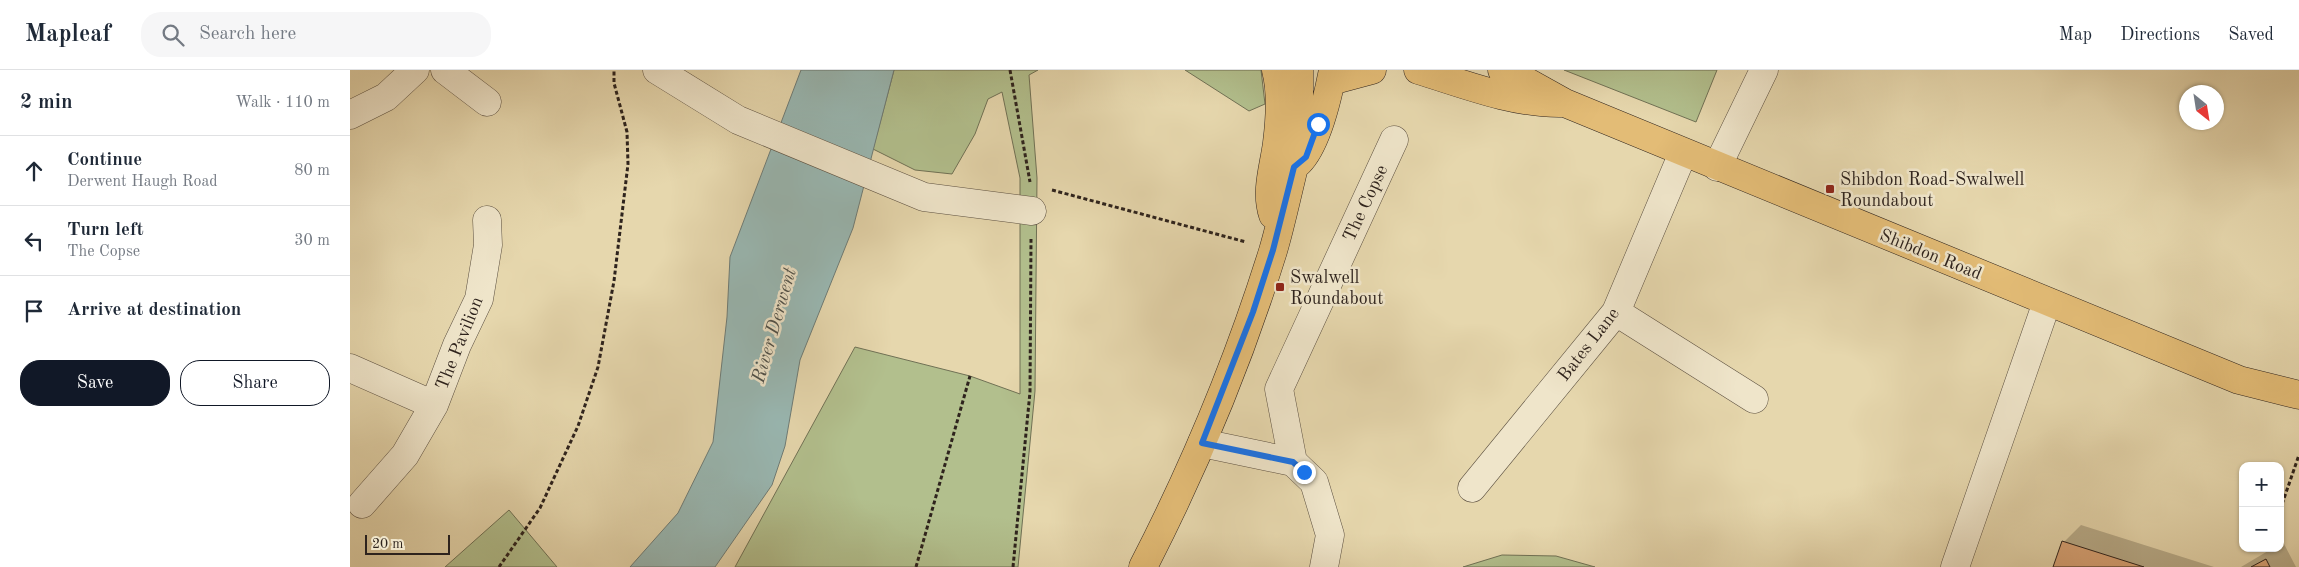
<!DOCTYPE html>
<html lang="en">
<head>
<meta charset="utf-8">
<style>
  :root { --surface:#fff; --page:#f6f6f7; --text:#1f2937; --muted:#747a83; --line:#e0e1e3; --accent:#111827 }
  body { margin:0; font-family:"Old Standard TT",serif; background:var(--page); color:var(--text) }
  .controls { position:absolute; right:15px; bottom:15px; display:grid; overflow:hidden; border-radius:10px; box-shadow:0 1px 4px #0004 }
  .controls button { width:45px; height:45px; display:grid; place-items:center; padding:0; border:0; border-bottom:1px solid var(--line); background:var(--surface); color:var(--text); font:25px sans-serif }
  .compass { position:absolute; left:1829px; top:15px; width:45px; height:45px; border-radius:50%; background:var(--surface); box-shadow:0 1px 4px #0004; rotate:150deg }
  .scale { position:absolute; left:15px; bottom:12px; width:85px; box-sizing:border-box; padding-left:5px; border:2px solid #2e231d; border-top:0; font-size:14px; line-height:18px; white-space:nowrap; color:#2e231d; -webkit-text-stroke:4px #efe5ca; paint-order:stroke }
  .stop { position:absolute; width:15px; height:15px; margin:-11px; border:4px solid #1a73e8; border-radius:50%; background:#fff }
  .stop.end { background:#1a73e8; border-color:#fff; box-shadow:0 1px 5px #0008 }
  .list { margin:0; padding:0; list-style:none }
  h2 { display:flex; justify-content:space-between; align-items:center; height:65px; margin:0; padding:0 20px; font-size:21px }
  h2 small { font-size:16px; font-weight:400; color:var(--muted) }
  .list li { display:grid; grid-template-columns:32px 1fr auto; gap:15px; align-items:center; box-sizing:border-box; height:70px; padding:0 20px; border-top:1px solid var(--line) }
  .list b { display:block; font-size:19px; white-space:nowrap }
  .list p { margin:0; font-size:16px; white-space:nowrap; color:var(--muted) }
  .list em { font-size:16px; font-style:normal; color:var(--muted) }
  .actions { display:flex; gap:10px; padding:15px 20px }
  .actions a { flex:1; padding:11px 0; border:1px solid var(--accent); border-radius:20px; text-align:center; font-size:18px; color:var(--accent) }
  .actions .main { background:var(--accent); color:#fff }
  .icon { flex:none; width:28px; height:28px; fill:none; stroke:currentColor; stroke-width:2; stroke-linecap:round; stroke-linejoin:round }
  .map { position:relative; flex:none; width:1949px; height:497px; overflow:hidden }
  header { display:flex; align-items:center; gap:30px; box-sizing:border-box; height:70px; padding:0 25px; background:var(--surface); border-bottom:1px solid var(--line) }
  header strong { font-size:24px }
  nav { display:flex; gap:28px; margin-inline-start:auto; font-size:18px }
  .search { width:350px; height:45px; background:var(--page); display:flex; align-items:center; gap:12px; box-sizing:border-box; padding:0 18px; border-radius:20px; color:var(--muted); font-size:19px }
  main { display:flex }
  aside { flex:1; background:var(--surface) }
  .map>svg:first-child { display:block }
  .green { fill:#b2bf8d; stroke:#707155 }
  .water { fill:#99b8b3; stroke:#6e7c77 }
  .shadow { fill:#0003 }
  .building { fill:#d9a477; stroke:#2e231d }
  .lines { fill:none; stroke-linecap:round; stroke-linejoin:round }
  .minor-casing { stroke:#5c5041; stroke-width:29 }
  .major-casing { stroke:#2e231d; stroke-width:29 }
  .path { stroke:#2e231d; stroke-width:3; stroke-dasharray:4 2.5; stroke-linecap:butt }
  .minor { stroke:#efe5ca; stroke-width:28 }
  .major { stroke:#e3bc76; stroke-width:28 }
  .route { stroke:#1a73e8; stroke-width:6 }
  .poi-dot { fill:#8f2418; stroke:#efe5ca; stroke-width:2 }
  .labels { text-anchor:middle; stroke-width:5; stroke-linejoin:round; paint-order:stroke }
  .poi-label { font-size:18px; fill:#2e231d; stroke:#efe5ca; text-anchor:start }
  .street-label { font-size:18px; fill:#2e231d; stroke:#efe5ca }
  .water-label { font-size:19px; font-style:italic; fill:#4e504a; stroke:#efe5ca }
</style>
</head>
<body>
<header>
<strong>Mapleaf</strong>
<div class="search"><svg class="icon" aria-label="search" viewBox="0 0 24 24"><circle cx="10" cy="10" r="6"/><path d="M15 15l6 6"/></svg>Search here</div>
<nav><a>Map</a><a>Directions</a><a>Saved</a></nav>
</header>
<main>
<aside>
<h2>2 min<small>Walk · 110 m</small></h2>
<ul class="list">
<li><svg class="icon" aria-label="ahead" viewBox="0 0 24 24"><path d="M12 20V5M6 11l6-6 6 6"/></svg><div><b>Continue</b><p>Derwent Haugh Road</p></div><em>80 m</em></li>
<li><svg class="icon" aria-label="left" viewBox="0 0 24 24"><path d="M17 20v-9H6M10 6l-5 5 5 5"/></svg><div><b>Turn left</b><p>The Copse</p></div><em>30 m</em></li>
<li><svg class="icon" aria-label="arrive" viewBox="0 0 24 24"><path d="M6 21V4h12l-3 4 3 4H6"/></svg><div><b>Arrive at destination</b></div></li>
</ul>
<div class="actions"><a class="main">Save</a><a>Share</a></div>
</aside>
<div class="map">
<svg width="1949" height="497" viewBox="0 0 1949 497">
  <rect width="100%" height="100%" fill="#e6d7ad"/>
  <filter id="stains"><feTurbulence type="fractalNoise" baseFrequency=".004" numOctaves="4"/><feColorMatrix values="0 0 0 0 .2 0 0 0 0 .09 0 0 0 0 .02 0 0 0 .5 -.17"/></filter>
  <radialGradient id="worn" r=".72"><stop offset=".6" stop-color="#630" stop-opacity="0"/><stop offset="1" stop-color="#630" stop-opacity=".3"/></radialGradient>
  <!-- green -->
  <path class="green" d="M544 0H688L679 5 687 108 685 321 668 497H385L505 277 620 306 670 324V108L652 22 638 29 625 64 602 104 565 100 523 79Z
    M835 0H911L915 34 899 41Z
    M1214 0H1367L1346 52Z
    M159 440 207 497H95Z
    M1152 485 1206 486 1245 497H1113Z"/>
  <!-- water -->
  <path class="water" d="M451 0H544L503 158 450 290 435 376 422 415 365 497H280L328 443 363 372 377 247 380 187Z"/>
  <!-- shadow -->
  <path class="shadow" d="M1731 455 1864 497H1705L1714 472Z
    M1933 472 1946 497H1891L1923 478H1930V474Z"/>
  <!-- building -->
  <path class="building" d="M1712 471 1794 497H1703Z
    M1916 489 1920 497H1901Z"/>
  <g class="lines">
    <defs>
      <path id="minor" d="M95 0 137 32
        M307 0 388 50 574 127 682 141
        M0 45 36 27 65 0
        M1367 97 1414 0
        M1266 242 1404 329
        M0 298 84 335 55 385 12 434
        M84 335 107 275 129 229 138 175 137 150
        M852 373 943 392
        M1122 418 1266 242 1333 83
        M974 497 980 465 964 412 943 392 929 319 1044 70
        M1605 497 1697 232"/>
      <path id="major" d="M1068 0C1114 14 1161 33 1209 33
        M1152 0 1172 9 1215 33 1889 310 1949 325
        M981 11 1022 0
        M947 94C967 77 978 26 983 0
        M923 145C915 121 924 97 927 73 930 49 932 23 926 0
        M793 497C845 396 889 290 923 181 931 154 937 125 944 97L942 83 949 40V0"/>
    </defs>
    <!-- minor casing -->
    <use href="#minor" class="minor-casing"/>
    <!-- major casing -->
    <use href="#major" class="major-casing"/>
    <!-- path -->
    <path class="path" d="M660 0 680 112
      M702 120 896 172
      M1930 440 1949 385
      M149 497 190 438 228 356 248 297 264 211 278 94 277 62 264 13V0
      M566 497 620 306
      M663 497 680 322 681 169"/>
    <!-- minor -->
    <use href="#minor" class="minor"/>
    <!-- major -->
    <use href="#major" class="major"/>
  </g>
  <g class="lines">
    <!-- route -->
    <path class="route" d="M954 402 943 392 852 373 903 242 923 180 944 97 956 87 968 54"/>
  </g>
  <!-- markers -->
  <g class="poi-dot">
    <rect x="1475" y="114" width="10" height="10" rx="2.5"/>
    <rect x="925" y="212" width="10" height="10" rx="2.5"/>
  </g>
  <g class="labels">
    <!-- poi labels -->
    <g class="poi-label">
      <text x="1490" y="115">Shibdon Road-Swalwell<tspan x="1490" dy="21">Roundabout</tspan></text>
      <text x="940" y="213">Swalwell<tspan x="940" dy="21">Roundabout</tspan></text>
    </g>
    <!-- street labels -->
    <g class="street-label">
      <text transform="translate(1015 133) rotate(-65)" y="6">The Copse</text>
      <text transform="translate(1581 184) rotate(22)" y="6">Shibdon Road</text>
      <text transform="translate(109 273) rotate(-68)" y="6">The Pavilion</text>
      <text transform="translate(1238 274) rotate(-52)" y="6">Bates Lane</text>
    </g>
    <!-- water labels -->
    <g class="water-label">
      <text transform="translate(423 255) rotate(-74)" y="7">River Derwent</text>
    </g>
  </g>
  <rect width="100%" height="100%" filter="url(#stains)"/>
  <rect width="100%" height="100%" fill="url(#worn)"/>
</svg>
<div class="controls">
<button>+</button>
<button>−</button>
</div>
<svg class="compass" viewBox="-18 -18 36 36"><path d="M0-13l5 13h-10z" fill="#e53935"/><path d="M0 13l5-13h-10z" fill="#747a83"/></svg>
<div class="scale">20 m</div>
<div class="stop" style="left:968px;top:54px"></div>
<div class="stop end" style="left:954px;top:402px"></div>
</div>
</main>
</body>
</html>
